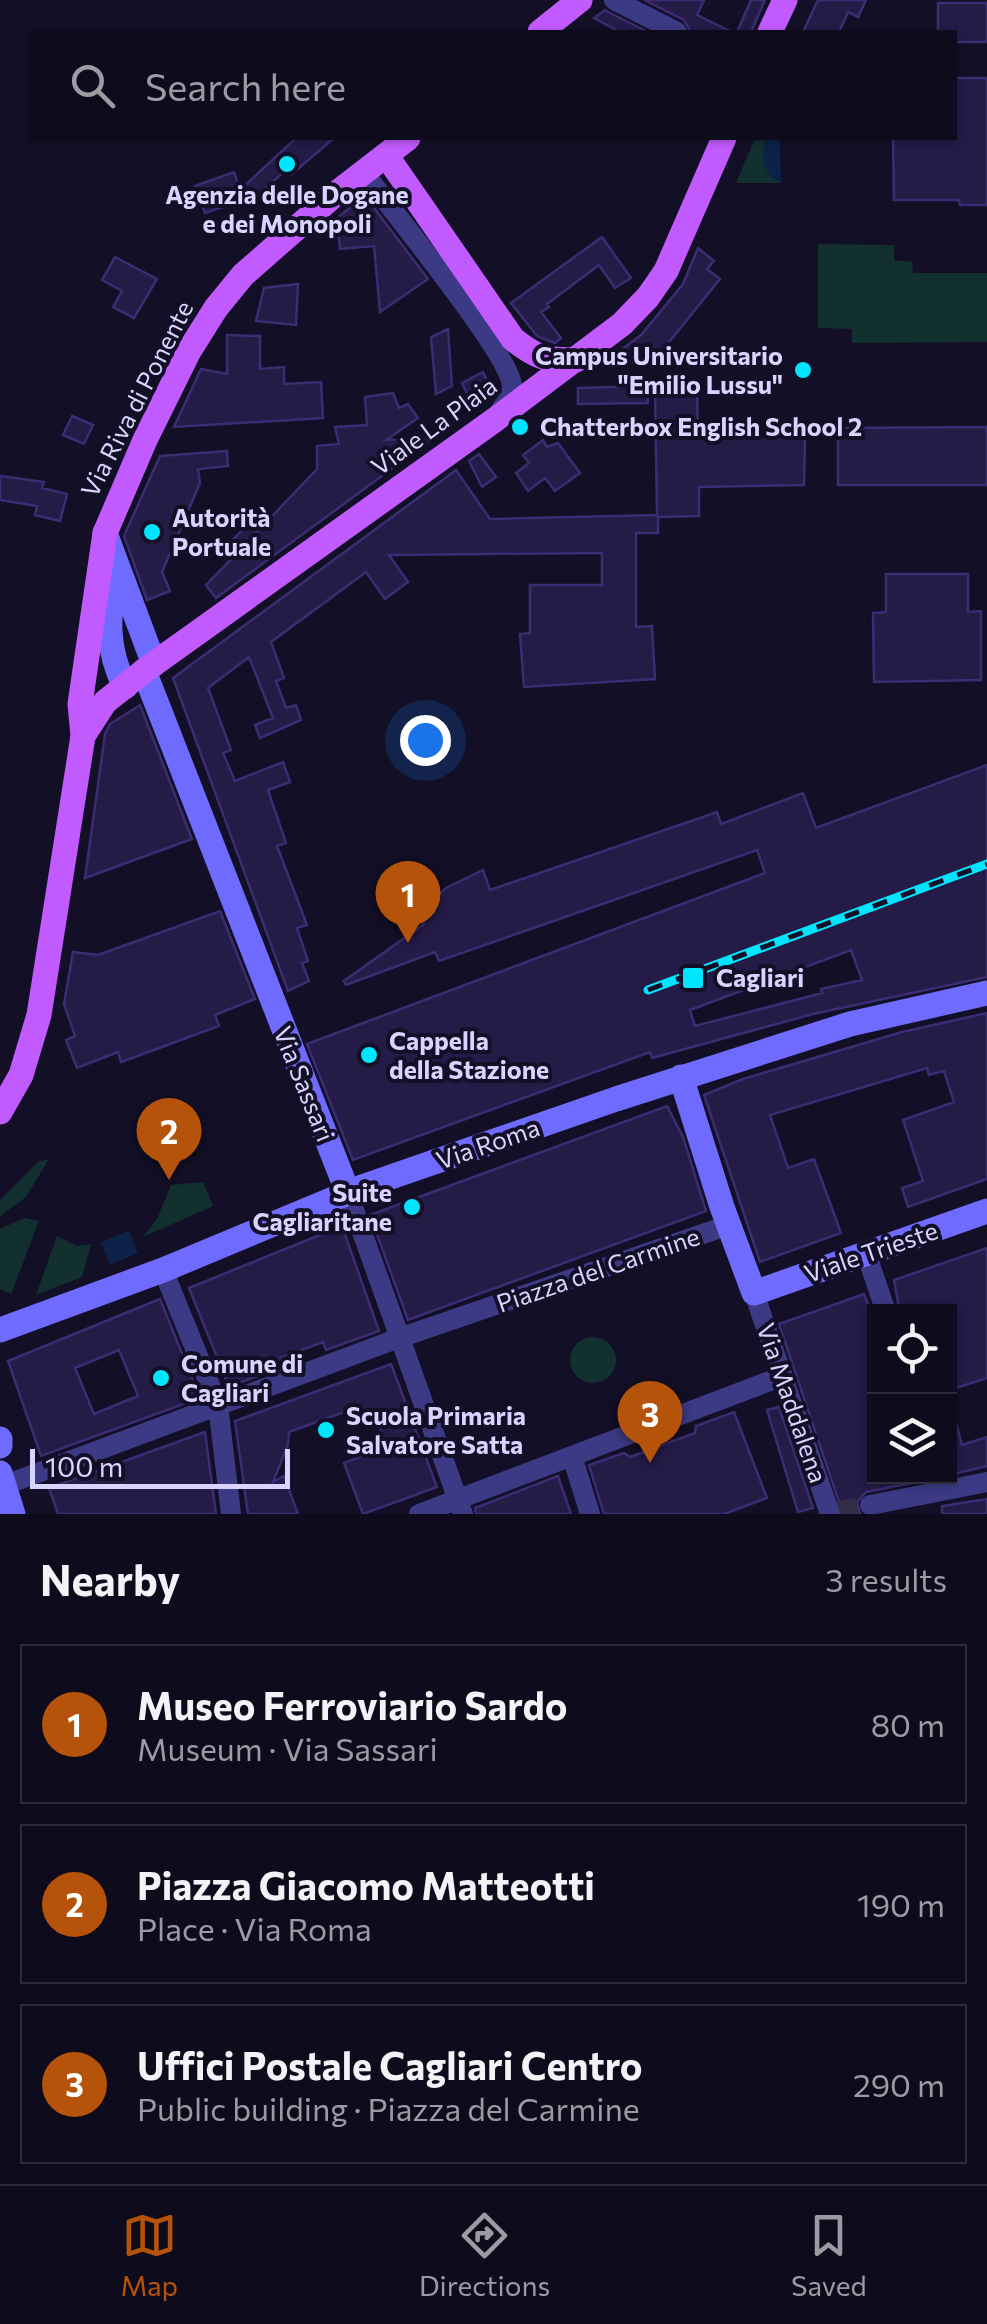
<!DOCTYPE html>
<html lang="en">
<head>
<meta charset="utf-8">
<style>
  :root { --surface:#0e0b1c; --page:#1c1929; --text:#f1f3f6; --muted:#9b9ba3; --line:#2e2b3b; --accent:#b45309 }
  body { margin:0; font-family:Commissioner,sans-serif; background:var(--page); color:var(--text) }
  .controls { position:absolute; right:30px; bottom:30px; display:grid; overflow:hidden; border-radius:0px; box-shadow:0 2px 8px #0004 }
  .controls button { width:90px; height:90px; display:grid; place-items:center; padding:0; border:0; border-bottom:2px solid var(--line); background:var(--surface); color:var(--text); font:50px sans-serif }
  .scale { position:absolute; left:30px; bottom:25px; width:260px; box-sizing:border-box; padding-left:10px; border:5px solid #d9d4ff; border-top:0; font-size:28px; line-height:35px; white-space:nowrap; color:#d9d4ff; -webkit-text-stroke:8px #130f26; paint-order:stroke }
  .you { position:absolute; left:425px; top:740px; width:35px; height:35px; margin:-25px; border:8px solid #fff; border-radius:50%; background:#1a73e8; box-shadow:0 0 0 15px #1a73e833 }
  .badge { display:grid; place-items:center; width:65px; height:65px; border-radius:50%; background:var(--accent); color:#fff; font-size:32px; font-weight:700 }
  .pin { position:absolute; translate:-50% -82px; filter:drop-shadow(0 2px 5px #0008) }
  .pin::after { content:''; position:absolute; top:52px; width:35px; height:30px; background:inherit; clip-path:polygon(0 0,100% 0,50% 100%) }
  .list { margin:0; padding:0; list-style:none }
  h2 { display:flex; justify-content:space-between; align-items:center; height:130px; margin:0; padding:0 40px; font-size:42px }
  h2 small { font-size:32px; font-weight:400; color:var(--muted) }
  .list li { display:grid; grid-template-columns:65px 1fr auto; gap:30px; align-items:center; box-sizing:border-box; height:160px; margin:0 20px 20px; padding:0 20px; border:2px solid var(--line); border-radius:0px }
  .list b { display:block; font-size:38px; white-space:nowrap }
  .list p { margin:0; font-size:32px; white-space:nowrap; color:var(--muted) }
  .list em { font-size:32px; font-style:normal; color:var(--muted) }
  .icon { flex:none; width:55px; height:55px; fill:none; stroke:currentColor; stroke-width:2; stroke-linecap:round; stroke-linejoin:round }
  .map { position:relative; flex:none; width:987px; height:1514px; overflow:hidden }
  .search { position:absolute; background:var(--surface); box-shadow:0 2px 8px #0004; left:30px; right:30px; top:30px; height:110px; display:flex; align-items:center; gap:25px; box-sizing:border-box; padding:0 35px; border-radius:0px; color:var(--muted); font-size:38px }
  .sheet { height:670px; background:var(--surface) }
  nav { display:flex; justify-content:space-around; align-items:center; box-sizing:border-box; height:140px; border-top:2px solid var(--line); background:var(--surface); font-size:28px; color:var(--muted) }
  nav a { display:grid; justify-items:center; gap:5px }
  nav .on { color:var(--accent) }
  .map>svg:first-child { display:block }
  .green { fill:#12302f }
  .water { fill:#0c2248 }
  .building { fill:#241b47; stroke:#3b2d73; stroke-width:2.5; fill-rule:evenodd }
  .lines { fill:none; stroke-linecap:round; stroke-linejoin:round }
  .street-tunnel { stroke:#312d47; stroke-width:20; stroke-dasharray:20 10; stroke-linecap:butt }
  .street { stroke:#3d3a85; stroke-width:20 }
  .secondary { stroke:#6f6bff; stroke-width:25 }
  .primary { stroke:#c25bff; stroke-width:25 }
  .rail-casing { stroke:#00e5ff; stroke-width:9 }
  .rail { stroke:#130f26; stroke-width:5; stroke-dasharray:15; stroke-linecap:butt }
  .poi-dot { fill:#00e5ff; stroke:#130f26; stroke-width:4 }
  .labels { text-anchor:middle; stroke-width:8; stroke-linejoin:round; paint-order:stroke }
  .poi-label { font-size:25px; font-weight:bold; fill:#d9d4ff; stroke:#130f26; text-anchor:start }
  .street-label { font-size:25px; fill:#d9d4ff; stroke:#130f26 }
</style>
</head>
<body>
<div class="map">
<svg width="987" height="1514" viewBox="0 0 987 1514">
  <rect width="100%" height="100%" fill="#130f26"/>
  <!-- green -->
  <path class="green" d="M755 138H766C761 155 765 173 781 183H736Z
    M818 244 894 245V260L912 262 913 273H987V342L852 343V329L818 328Z
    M181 1130 190 1155 164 1166 139 1145Z
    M49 1159 26 1197 0 1216V1200L38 1162Z
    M203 1182 213 1206 143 1237 158 1217 171 1185Z
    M24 1218 39 1221 11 1294 0 1289V1229Z
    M57 1236 77 1246 91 1244 82 1277 36 1295Z
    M570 1360a23 23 0 1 1 46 0a23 23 0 1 1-46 0Z"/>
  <!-- water -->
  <path class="water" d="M766 138H780L781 183C761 171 760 159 766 138Z
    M129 1231 138 1253 110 1265 101 1242Z"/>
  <!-- building -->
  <path class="building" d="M644 0H704L697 15 732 32H691L684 20Z
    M751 0H765L751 32H737Z
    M818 0H866L858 17 848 12 839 32H803Z
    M938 3H987V42H954V32H938Z
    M605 10 608 12 648 32H620L594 18Z
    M954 78H987V205H960L959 200H894L893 138H954Z
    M296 138H334L291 175 286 170 258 195 205 213 195 186 234 172 240 190Z
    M365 196 428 279 380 312 374 246 340 249 337 218Z
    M602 237 631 278 615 288 599 265 547 304 549 307 541 312 561 338 555 343 537 336 511 303Z
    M698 248 714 261 707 269 720 279 661 352 617 353 641 335 683 284Z
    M115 257 157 279 134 318 113 307 122 291 102 280Z
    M298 284 296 325 256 321 264 288Z
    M448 329 452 386 436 394 431 337Z
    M227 335 260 336V369L284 367V384L321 382 323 418 174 427 201 369 227 374Z
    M483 372 493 394 474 408 462 383Z
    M647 386 648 403 578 404V388Z
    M697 390 698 439 726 437 725 433 799 432 805 438 804 485 699 487V516L658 517V533H636V627L652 626 655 679 524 687 520 634 530 633V585H602V553L389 555 408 582 385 599 366 572 271 642 284 678 276 681 286 708 296 705 301 720 260 738 255 725 273 718 249 657 208 688 231 750 223 753 235 781 283 762 290 782 268 790 286 843 277 846 307 925 297 928 308 961 302 963 309 981 288 991 173 678 456 470 490 519 657 515 655 391Z
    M393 393 399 408 408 404 418 418 386 440 432 439 216 598 206 585 235 555 226 547 248 524 257 532 317 469V446L339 444 335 427 367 425 365 397Z
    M72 416 93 425 84 444 63 435Z
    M987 427V485H838V428Z
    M543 440 547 447 558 443 580 473 555 491 545 478 528 491 516 473 529 463 523 455Z
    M227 451 228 466 198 469 200 483 162 572 170 591 147 600 124 536 160 456Z
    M479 454 496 477 482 487 469 461Z
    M0 476 44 482 42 488 67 494 60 521 35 515 37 506 0 500Z
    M886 574H968V612L981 611V680L874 682 873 613 886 612Z
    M140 705 192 839 85 878 105 734 110 724Z
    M987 765V977L813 1014 652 1058 650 1052 353 1160 307 1044 765 873 757 850 439 961 435 952 346 985 344 981 424 924 419 912 446 888 483 870 490 890 717 812 721 824 803 793 816 828ZM851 950 862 980 821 989 822 993 695 1026 690 1010Z
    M220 911 255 999 215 1015 219 1026 121 1062 118 1052 77 1068 66 1040 75 1036 64 1004 73 952 98 955Z
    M987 1013V1179L908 1207 902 1188 923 1181 903 1120 954 1102 944 1071 929 1075 927 1068 770 1115 788 1168 814 1159 841 1233 760 1262 704 1095 743 1079 902 1032Z
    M667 1106 683 1137 706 1211 408 1320 370 1215Z
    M342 1226 379 1331 326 1350 323 1342 280 1358 283 1366 229 1387 189 1288Z
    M987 1248V1378L950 1390V1312H906L904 1306 899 1308 894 1280Z
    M864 1294 874 1319V1476L932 1479 866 1492 857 1502 860 1514H843L779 1324Z
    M160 1299 200 1398 41 1456 8 1361ZM119 1350 138 1396 94 1414 75 1368Z
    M391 1364 437 1487 363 1514 344 1463 386 1447 380 1428 364 1424 347 1411 289 1432 288 1445 273 1482 284 1476 298 1514H248L235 1421Z
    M779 1407 813 1508 798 1512 767 1410Z
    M734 1412 767 1498 724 1514H604L589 1465 624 1453 630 1457 695 1433 696 1426Z
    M950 1416H954L962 1445 987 1437V1466L950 1475Z
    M205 1432 216 1514H58L49 1488Z
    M558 1476 571 1514H476L475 1508Z
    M987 1499V1514H942V1506Z"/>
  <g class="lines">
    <!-- street-tunnel -->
    <path class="street-tunnel" d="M838 1511 870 1505"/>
    <!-- street -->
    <path class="street" d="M614 0 677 32
      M364 172C390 209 508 351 512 385 513 395 504 405 499 413
      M348 1193 463 1514
      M866 1253 886 1312
      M163 1270 218 1405 231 1514
      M754 1293 830 1514
      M572 1456 590 1514
      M0 1487 399 1338 729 1225
      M870 1505 987 1482
      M419 1514 783 1376"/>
    <!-- secondary -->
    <path class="secondary" d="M105 533 154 664
      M115 569C109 614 104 644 125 687
      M144 671 348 1193
      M681 1077 722 1207 754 1293 987 1211
      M0 1330 163 1270 362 1187 616 1099 850 1024 987 993
      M0 1439V1446
      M0 1473 13 1514"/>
    <!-- primary -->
    <path class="primary" d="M540 32 580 0
      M770 32 785 0
      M386 155 513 339C537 358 545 360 576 360
      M83 736 105 702 144 671 496 419 622 324 648 297 666 271 724 138
      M0 1112 21 1075 39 1015 83 736 80 704 105 533 145 440 189 351 216 308 243 275 333 196 408 138"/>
    <defs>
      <path id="rail" d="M648 990 987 864"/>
    </defs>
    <!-- rail casing -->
    <use href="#rail" class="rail-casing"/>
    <!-- rail -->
    <use href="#rail" class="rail"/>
  </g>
  <!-- markers -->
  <g class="poi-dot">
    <circle cx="287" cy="164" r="10"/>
    <circle cx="803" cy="370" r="10"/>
    <circle cx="520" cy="427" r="10"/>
    <circle cx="152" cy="532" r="10"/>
    <rect x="681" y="966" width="24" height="24" rx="5"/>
    <circle cx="369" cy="1055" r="10"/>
    <circle cx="412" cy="1207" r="10"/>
    <circle cx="161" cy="1378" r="10"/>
    <circle cx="326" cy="1430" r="10"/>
  </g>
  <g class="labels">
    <!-- poi labels -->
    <g class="poi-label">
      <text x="287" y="204" text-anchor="middle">Agenzia delle Dogane<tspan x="287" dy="29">e dei Monopoli</tspan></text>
      <text x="783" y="365" text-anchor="end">Campus Universitario<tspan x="783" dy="29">"Emilio Lussu"</tspan></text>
      <text x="540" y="436">Chatterbox English School 2</text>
      <text x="172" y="527">Autorità<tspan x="172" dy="29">Portuale</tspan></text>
      <text x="716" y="987">Cagliari</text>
      <text x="389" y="1050">Cappella<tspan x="389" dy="29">della Stazione</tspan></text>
      <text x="392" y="1202" text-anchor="end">Suite<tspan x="392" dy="29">Cagliaritane</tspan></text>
      <text x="181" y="1373">Comune di<tspan x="181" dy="29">Cagliari</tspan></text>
      <text x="346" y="1425">Scuola Primaria<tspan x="346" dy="29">Salvatore Satta</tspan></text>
    </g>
    <!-- street labels -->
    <g class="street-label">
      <text transform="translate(137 399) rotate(-63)" y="9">Via Riva di Ponente</text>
      <text transform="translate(434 426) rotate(-36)" y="9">Viale La Plaia</text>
      <text transform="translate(304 1084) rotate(68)" y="9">Via Sassari</text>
      <text transform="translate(488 1144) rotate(-19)" y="9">Via Roma</text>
      <text transform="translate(871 1252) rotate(-19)" y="9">Viale Trieste</text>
      <text transform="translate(598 1270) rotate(-19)" y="9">Piazza del Carmine</text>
      <text transform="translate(792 1403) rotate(71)" y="9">Via Maddalena</text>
    </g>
  </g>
</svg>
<div class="controls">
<button><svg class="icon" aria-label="locate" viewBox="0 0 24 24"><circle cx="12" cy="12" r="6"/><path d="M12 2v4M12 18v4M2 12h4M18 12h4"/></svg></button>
<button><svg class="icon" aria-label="layers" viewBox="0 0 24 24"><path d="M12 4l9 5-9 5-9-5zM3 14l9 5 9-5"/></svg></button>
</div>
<div class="scale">100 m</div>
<div class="you"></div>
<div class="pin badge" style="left:408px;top:943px">1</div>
<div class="pin badge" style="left:169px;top:1180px">2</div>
<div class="pin badge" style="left:650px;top:1463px">3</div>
<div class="search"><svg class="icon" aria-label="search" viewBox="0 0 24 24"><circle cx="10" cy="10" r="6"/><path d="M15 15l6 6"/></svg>Search here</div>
</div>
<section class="sheet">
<h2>Nearby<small>3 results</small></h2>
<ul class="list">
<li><span class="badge">1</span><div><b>Museo Ferroviario Sardo</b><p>Museum · Via Sassari</p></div><em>80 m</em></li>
<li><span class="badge">2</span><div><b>Piazza Giacomo Matteotti</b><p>Place · Via Roma</p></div><em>190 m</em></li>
<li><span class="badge">3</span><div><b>Uffici Postale Cagliari Centro</b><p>Public building · Piazza del Carmine</p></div><em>290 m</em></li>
</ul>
</section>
<nav>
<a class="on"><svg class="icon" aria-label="map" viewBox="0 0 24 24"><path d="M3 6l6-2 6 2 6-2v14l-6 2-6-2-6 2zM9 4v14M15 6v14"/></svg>Map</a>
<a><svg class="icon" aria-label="directions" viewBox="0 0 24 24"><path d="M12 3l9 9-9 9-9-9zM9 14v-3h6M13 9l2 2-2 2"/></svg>Directions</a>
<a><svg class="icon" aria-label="saved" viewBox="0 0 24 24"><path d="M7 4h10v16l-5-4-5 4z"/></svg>Saved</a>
</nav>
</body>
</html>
